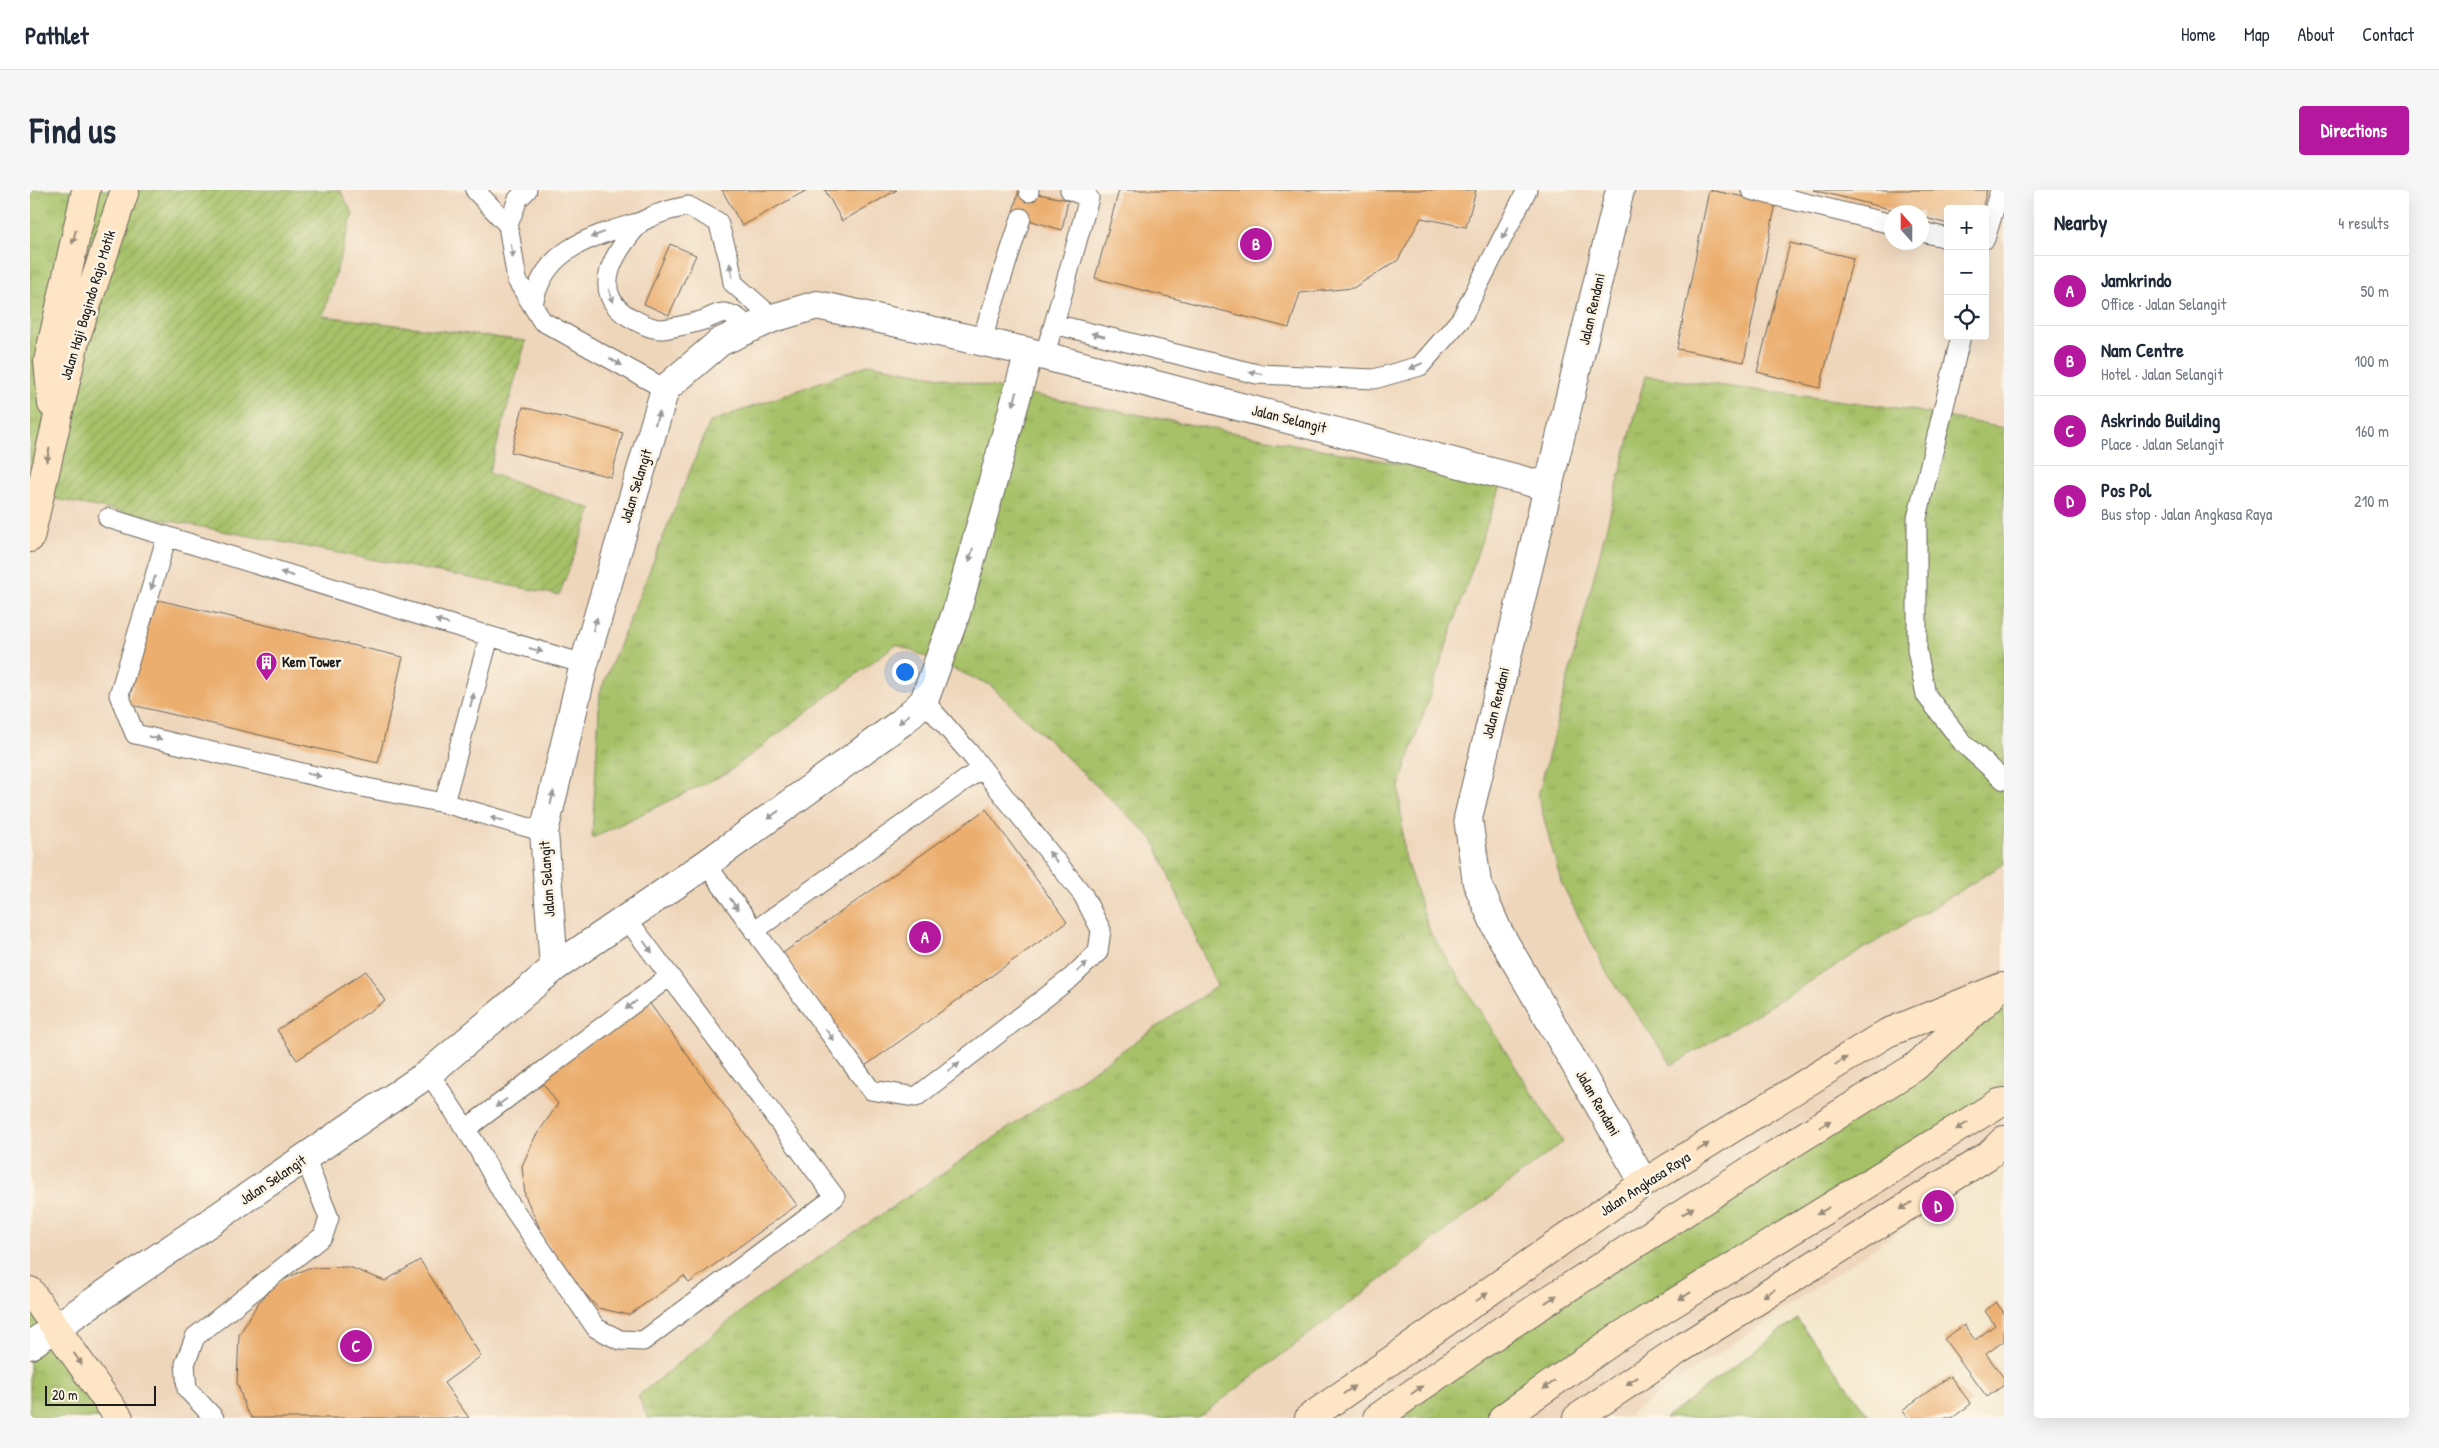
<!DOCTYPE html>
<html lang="en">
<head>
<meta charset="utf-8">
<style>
  :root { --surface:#fff; --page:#f6f6f7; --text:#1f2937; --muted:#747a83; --line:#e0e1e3; --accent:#b5179e }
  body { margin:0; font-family:"Patrick Hand",sans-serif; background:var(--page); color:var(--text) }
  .controls { position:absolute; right:15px; top:15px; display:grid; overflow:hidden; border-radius:5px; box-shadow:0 5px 20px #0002 }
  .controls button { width:45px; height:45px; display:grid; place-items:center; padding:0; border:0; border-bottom:1px solid var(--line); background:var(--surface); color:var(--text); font:25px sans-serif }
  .compass { position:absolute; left:1854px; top:15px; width:45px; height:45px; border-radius:50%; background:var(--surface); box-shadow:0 5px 20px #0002; rotate:339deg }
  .scale { position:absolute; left:15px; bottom:12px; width:111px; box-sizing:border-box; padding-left:5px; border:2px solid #1c1c1c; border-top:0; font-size:14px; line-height:18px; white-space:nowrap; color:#1c1c1c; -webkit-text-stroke:4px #fcf5e5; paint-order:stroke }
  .you { position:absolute; left:874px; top:481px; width:18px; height:18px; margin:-12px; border:4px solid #fff; border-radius:50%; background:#1a73e8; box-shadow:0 0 0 8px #1a73e833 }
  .badge { display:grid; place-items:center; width:32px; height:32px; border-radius:50%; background:var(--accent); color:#fff; font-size:16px; font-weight:700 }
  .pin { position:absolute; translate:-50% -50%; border:2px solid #fff; box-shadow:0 1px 5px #0006 }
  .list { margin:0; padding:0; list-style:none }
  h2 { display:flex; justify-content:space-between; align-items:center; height:65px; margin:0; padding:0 20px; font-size:21px }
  h2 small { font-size:16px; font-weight:400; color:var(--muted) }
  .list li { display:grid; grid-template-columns:32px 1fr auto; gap:15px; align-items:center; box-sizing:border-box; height:70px; padding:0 20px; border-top:1px solid var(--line) }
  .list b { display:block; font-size:19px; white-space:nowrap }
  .list p { margin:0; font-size:16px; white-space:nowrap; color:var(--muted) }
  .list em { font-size:16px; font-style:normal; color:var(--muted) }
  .icon { flex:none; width:28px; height:28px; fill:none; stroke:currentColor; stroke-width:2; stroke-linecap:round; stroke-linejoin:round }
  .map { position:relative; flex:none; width:1974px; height:1228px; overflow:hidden; border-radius:5px }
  header { display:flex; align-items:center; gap:30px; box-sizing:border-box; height:70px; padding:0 25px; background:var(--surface); border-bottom:1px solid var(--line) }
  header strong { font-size:24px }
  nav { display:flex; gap:28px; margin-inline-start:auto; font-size:18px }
  .intro { display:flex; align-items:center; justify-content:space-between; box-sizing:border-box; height:120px; padding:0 30px }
  h1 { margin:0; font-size:35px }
  .button { padding:12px 22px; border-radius:5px; background:var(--accent); color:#fff; font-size:18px; font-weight:700 }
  main { display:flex; gap:30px; padding:0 30px }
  aside { flex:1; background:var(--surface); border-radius:5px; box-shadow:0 5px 20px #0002 }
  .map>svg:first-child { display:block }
  .built { fill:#eed6bb; fill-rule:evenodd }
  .grass { fill:url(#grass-tufts); stroke:#616e42 }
  .garden { fill:url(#garden-furrows); stroke:#616e42 }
  .pitch { fill:#a6c167; stroke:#616e42 }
  .building { fill:#ebae6e }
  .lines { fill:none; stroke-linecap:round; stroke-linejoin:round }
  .service-casing { stroke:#68635a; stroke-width:21 }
  .minor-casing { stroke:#68635a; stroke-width:30 }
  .secondary-casing { stroke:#68635a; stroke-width:30 }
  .service { stroke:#fff; stroke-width:19 }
  .minor { stroke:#fff; stroke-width:28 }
  .secondary { stroke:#fde5c5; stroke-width:28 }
  .oneway { fill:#999 }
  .oneway2 { fill:#988b79 }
  .labels { text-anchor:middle; stroke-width:5; stroke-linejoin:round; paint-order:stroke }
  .street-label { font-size:15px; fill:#1c1c1c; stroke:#fcf5e5 }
  .poi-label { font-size:15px; font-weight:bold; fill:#1c1c1c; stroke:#fcf5e5; text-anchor:start }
</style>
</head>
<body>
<header>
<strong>Pathlet</strong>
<nav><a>Home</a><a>Map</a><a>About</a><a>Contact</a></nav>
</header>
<div class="intro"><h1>Find us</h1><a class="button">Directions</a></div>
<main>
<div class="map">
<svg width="1974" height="1228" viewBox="0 0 1974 1228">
  <defs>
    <pattern id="grass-tufts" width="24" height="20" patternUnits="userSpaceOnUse" patternTransform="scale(1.25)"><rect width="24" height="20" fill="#a6c167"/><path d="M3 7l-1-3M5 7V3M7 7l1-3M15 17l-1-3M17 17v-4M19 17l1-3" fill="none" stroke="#8ea559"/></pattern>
    <pattern id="garden-furrows" width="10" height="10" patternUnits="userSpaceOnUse" patternTransform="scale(1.25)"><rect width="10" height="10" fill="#a6c167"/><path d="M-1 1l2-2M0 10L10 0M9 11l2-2" fill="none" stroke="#8ea559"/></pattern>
  </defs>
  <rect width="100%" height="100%" fill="#fcf5e5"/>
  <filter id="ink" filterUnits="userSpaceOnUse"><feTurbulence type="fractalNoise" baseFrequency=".02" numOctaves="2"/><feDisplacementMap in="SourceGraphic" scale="10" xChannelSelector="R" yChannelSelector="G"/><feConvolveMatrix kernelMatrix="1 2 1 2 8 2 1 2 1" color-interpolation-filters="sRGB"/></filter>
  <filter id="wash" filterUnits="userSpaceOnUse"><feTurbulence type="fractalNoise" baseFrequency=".0096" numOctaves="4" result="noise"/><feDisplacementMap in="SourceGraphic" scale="20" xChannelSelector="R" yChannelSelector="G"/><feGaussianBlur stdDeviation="1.12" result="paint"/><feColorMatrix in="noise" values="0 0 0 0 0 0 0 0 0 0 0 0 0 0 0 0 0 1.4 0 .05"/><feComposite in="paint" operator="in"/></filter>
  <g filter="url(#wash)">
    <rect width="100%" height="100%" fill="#f4e7cc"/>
    <!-- built -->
    <path class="built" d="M0 0H1974V970L1593 1228H0ZM1918 19H1955V146H1918ZM1862 22H1892V52H1862Z"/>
    <!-- grass -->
    <path class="grass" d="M0 0H95L0 344Z
      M840 174 1471 293 1369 597 1374 665 1400 742 1533 952 1168 1228H618L608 1206 723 1112 1187 796 1123 649 960 495 866 454 697 583 562 648 570 502 680 232Z
      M1615 186 1876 219 1974 238V674L1642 875 1577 783 1531 692 1508 606Z
      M1974 796V912L1467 1228H1347L1884 875Z
      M0 1108 80 1228H0Z"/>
    <!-- garden -->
    <path class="garden" d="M95 0H310L323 24 293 126 496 151 459 283 562 319 529 405 9 306Z"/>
    <!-- pitch -->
    <path class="pitch" d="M1767 1129 1841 1228H1635Z"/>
    <g id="blocks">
      <!-- building -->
      <path class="building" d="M692 0H777L712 36Z
        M795 0H867L812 31Z
        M989 0 1038 10 1032 40 982 25Z
        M1089 0H1446L1436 37 1391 28 1368 70 1323 98 1270 103 1259 138 1065 88Z
        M1679 0 1746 13 1714 172 1647 159Z
        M1783 0H1957L1952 19H1918V34L1892 27V22H1872Z
        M1760 53 1823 68 1790 198 1727 182Z
        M640 54 666 65 639 125 614 114Z
        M493 217 593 243 581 287 481 262Z
        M124 409 373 467 348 573 98 514Z
        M956 619 1037 732 835 876 753 763Z
        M336 781 355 811 267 870 247 840Z
        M618 811 767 1015 659 1093 654 1086 599 1125 568 1118 534 1081 512 1043 495 1006 492 976 505 947 528 914 510 889Z
        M390 1070 451 1166 414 1193 439 1228H222L216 1220 207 1192 209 1145 228 1113 249 1092 278 1078 319 1077 355 1091Z
        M1966 1112 1974 1123V1151L1956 1164 1974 1188V1195L1957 1207 1914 1149 1934 1135 1945 1150 1965 1135 1955 1121Z
        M1920 1186 1941 1214 1922 1228H1878L1872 1220Z"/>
    </g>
  </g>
  <g filter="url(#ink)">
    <use href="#blocks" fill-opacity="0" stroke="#68635a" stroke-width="1"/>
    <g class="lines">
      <defs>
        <path id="service" d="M445 0 478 35
          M497 0 488 9 478 35 487 90 512 131 635 199
          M1721 0 1862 34
          M999 2V0
          M610 33C586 60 556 103 601 128 610 133 622 140 633 139 646 137 661 134 674 130 680 128 688 122 695 123 707 125 712 131 719 139
          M1892 42 1918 48
          M1955 49 1970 0
          M503 115C513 59 560 47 607 33 615 31 621 26 628 24 638 20 648 18 658 16L688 32 699 69 703 93 743 128
          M1024 134 1059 8 1040 0
          M1931 146 1887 328V460L1896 505 1933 553 1974 590
          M951 152 991 28
          M1014 166 1024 134 1227 184 1344 189 1390 176 1431 129 1497 0
          M78 328 405 430 554 474
          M137 346 89 505 105 544 337 598 414 613
          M459 447 414 613 514 642
          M676 674 841 900 886 907 1042 787 1068 762 1071 740 1053 705 943 567 894 511
          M724 741 952 578
          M399 883 446 955 473 1004 566 1138 590 1150 613 1151 805 1007 597 729
          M436 939 640 786
          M184 1228 157 1199 155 1174 165 1147 293 1046 299 1028 275 968"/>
        <path id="minor" d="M1590 0 1438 628 1447 693 1468 741 1614 993
          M524 778 514 642 554 474 635 199 690 152 743 128 787 115 999 162 1519 297
          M0 1155 399 883 524 778 676 674 872 532 894 511 926 423 999 162"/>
        <path id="secondary" d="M22 214 18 171 56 0
          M0 348 46 147 95 0
          M0 1101 89 1228
          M1279 1228 1614 993 1857 843 1972 797
          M1347 1228 1471 1141 1739 968 1885 877 1960 808
          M1473 1228 1587 1148 1969 913 1974 912
          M1547 1228 1647 1161 1959 965 1974 950"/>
      </defs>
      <!-- service casing -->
      <use href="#service" class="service-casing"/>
      <!-- minor casing -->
      <use href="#minor" class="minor-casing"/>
      <!-- secondary casing -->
      <use href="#secondary" class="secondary-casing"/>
      <!-- service -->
      <use href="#service" class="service"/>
      <!-- minor -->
      <use href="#minor" class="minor"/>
      <!-- secondary -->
      <use href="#secondary" class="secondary"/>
    </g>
    <!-- one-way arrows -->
    <defs><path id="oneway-solid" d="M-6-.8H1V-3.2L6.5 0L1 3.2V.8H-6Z" transform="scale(1.25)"/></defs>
    <g class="oneway">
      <use href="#oneway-solid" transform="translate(1475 43) rotate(117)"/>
      <use href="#oneway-solid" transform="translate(567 45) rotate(158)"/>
      <use href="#oneway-solid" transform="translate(482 61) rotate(81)"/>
      <use href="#oneway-solid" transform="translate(701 80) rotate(-99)"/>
      <use href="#oneway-solid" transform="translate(581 106) rotate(72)"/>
      <use href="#oneway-solid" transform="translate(1068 145) rotate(-166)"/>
      <use href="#oneway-solid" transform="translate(586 172) rotate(29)"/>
      <use href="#oneway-solid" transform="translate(1386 176) rotate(155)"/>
      <use href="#oneway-solid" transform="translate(1226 183) rotate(-171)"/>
      <use href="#oneway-solid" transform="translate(985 209) rotate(106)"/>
      <use href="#oneway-solid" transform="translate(627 228) rotate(-73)"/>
      <use href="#oneway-solid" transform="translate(941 365) rotate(105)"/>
      <use href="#oneway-solid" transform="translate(257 384) rotate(-163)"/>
      <use href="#oneway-solid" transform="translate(123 393) rotate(107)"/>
      <use href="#oneway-solid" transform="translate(412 432) rotate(-163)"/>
      <use href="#oneway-solid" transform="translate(565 434) rotate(-73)"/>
      <use href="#oneway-solid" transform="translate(506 460) rotate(16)"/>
      <use href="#oneway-solid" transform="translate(442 510) rotate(-75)"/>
      <use href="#oneway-solid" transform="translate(874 529) rotate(139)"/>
      <use href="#oneway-solid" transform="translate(125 548) rotate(13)"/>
      <use href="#oneway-solid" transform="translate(284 585) rotate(13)"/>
      <use href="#oneway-solid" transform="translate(522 608) rotate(-77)"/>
      <use href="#oneway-solid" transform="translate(743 625) rotate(144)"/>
      <use href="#oneway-solid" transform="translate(467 629) rotate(-164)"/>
      <use href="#oneway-solid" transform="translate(1023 667) rotate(-128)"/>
      <use href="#oneway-solid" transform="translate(704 714) rotate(55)"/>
      <use href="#oneway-solid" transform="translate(618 757) rotate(53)"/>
      <use href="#oneway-solid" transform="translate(1052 777) rotate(-43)"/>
      <use href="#oneway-solid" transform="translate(601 815) rotate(143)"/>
      <use href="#oneway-solid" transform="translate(800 845) rotate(53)"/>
      <use href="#oneway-solid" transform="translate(924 877) rotate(-38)"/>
      <use href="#oneway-solid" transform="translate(471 913) rotate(143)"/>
    </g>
    <g class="oneway2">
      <use href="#oneway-solid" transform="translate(44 47) rotate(104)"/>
      <use href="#oneway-solid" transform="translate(18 265) rotate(102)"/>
      <use href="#oneway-solid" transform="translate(1811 871) rotate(-32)"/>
      <use href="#oneway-solid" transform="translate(1795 934) rotate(-32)"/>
      <use href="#oneway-solid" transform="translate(1932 936) rotate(148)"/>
      <use href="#oneway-solid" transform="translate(1673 957) rotate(-32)"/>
      <use href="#oneway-solid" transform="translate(1876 1016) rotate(148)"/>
      <use href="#oneway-solid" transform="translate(1658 1021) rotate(-33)"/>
      <use href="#oneway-solid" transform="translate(1793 1021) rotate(148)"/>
      <use href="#oneway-solid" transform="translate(1739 1103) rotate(148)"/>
      <use href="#oneway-solid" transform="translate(1655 1106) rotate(148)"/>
      <use href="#oneway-solid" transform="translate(1452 1107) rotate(-35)"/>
      <use href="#oneway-solid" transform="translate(1521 1109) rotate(-33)"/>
      <use href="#oneway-solid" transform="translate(48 1169) rotate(55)"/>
      <use href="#oneway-solid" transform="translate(1602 1191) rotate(146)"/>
      <use href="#oneway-solid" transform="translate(1519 1195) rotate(145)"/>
      <use href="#oneway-solid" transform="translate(1319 1200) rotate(-35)"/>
      <use href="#oneway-solid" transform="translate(1387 1200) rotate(-35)"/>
    </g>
  </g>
  <!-- icons -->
  <defs>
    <symbol id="building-pin" viewBox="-11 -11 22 30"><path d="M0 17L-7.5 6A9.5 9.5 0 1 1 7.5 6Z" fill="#b5179e" stroke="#fcf5e5"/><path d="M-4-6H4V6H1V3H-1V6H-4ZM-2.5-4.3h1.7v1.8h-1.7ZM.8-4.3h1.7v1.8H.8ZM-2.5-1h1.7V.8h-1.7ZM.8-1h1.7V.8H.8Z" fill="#fff"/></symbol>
  </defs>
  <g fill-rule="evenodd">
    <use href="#building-pin" x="224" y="460" width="25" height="34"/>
  </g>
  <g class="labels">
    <!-- street labels -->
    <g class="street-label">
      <text transform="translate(58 115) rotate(-73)" y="5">Jalan Haji Bagindo Rajo Motik</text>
      <text transform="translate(1562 119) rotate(-77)" y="5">Jalan Rendani</text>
      <text transform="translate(1259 229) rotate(14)" y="5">Jalan Selangit</text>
      <text transform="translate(606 296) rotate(-73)" y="5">Jalan Selangit</text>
      <text transform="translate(1466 513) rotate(-76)" y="5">Jalan Rendani</text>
      <text transform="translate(517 689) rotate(-94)" y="5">Jalan Selangit</text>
      <text transform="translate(1568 913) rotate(60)" y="5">Jalan Rendani</text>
      <text transform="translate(243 990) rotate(-34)" y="5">Jalan Selangit</text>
      <text transform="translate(1615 994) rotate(-33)" y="5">Jalan Angkasa Raya</text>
    </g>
    <!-- poi labels -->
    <g class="poi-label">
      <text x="252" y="477">Kem Tower</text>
    </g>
  </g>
</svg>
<div class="controls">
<button>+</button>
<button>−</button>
<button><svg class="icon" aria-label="locate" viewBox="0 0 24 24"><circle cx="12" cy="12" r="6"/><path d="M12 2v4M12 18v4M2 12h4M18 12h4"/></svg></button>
</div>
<svg class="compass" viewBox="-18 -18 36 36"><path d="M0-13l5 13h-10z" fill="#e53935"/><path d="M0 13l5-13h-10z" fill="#747a83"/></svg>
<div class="scale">20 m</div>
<div class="you"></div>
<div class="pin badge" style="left:895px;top:747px">A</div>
<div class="pin badge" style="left:1226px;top:54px">B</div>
<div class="pin badge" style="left:326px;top:1156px">C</div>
<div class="pin badge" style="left:1908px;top:1016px">D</div>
</div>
<aside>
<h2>Nearby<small>4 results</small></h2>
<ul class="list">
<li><span class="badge">A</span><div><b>Jamkrindo</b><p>Office · Jalan Selangit</p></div><em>50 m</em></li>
<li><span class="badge">B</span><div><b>Nam Centre</b><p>Hotel · Jalan Selangit</p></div><em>100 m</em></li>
<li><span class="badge">C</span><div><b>Askrindo Building</b><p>Place · Jalan Selangit</p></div><em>160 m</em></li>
<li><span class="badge">D</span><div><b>Pos Pol</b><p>Bus stop · Jalan Angkasa Raya</p></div><em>210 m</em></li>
</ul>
</aside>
</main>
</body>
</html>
